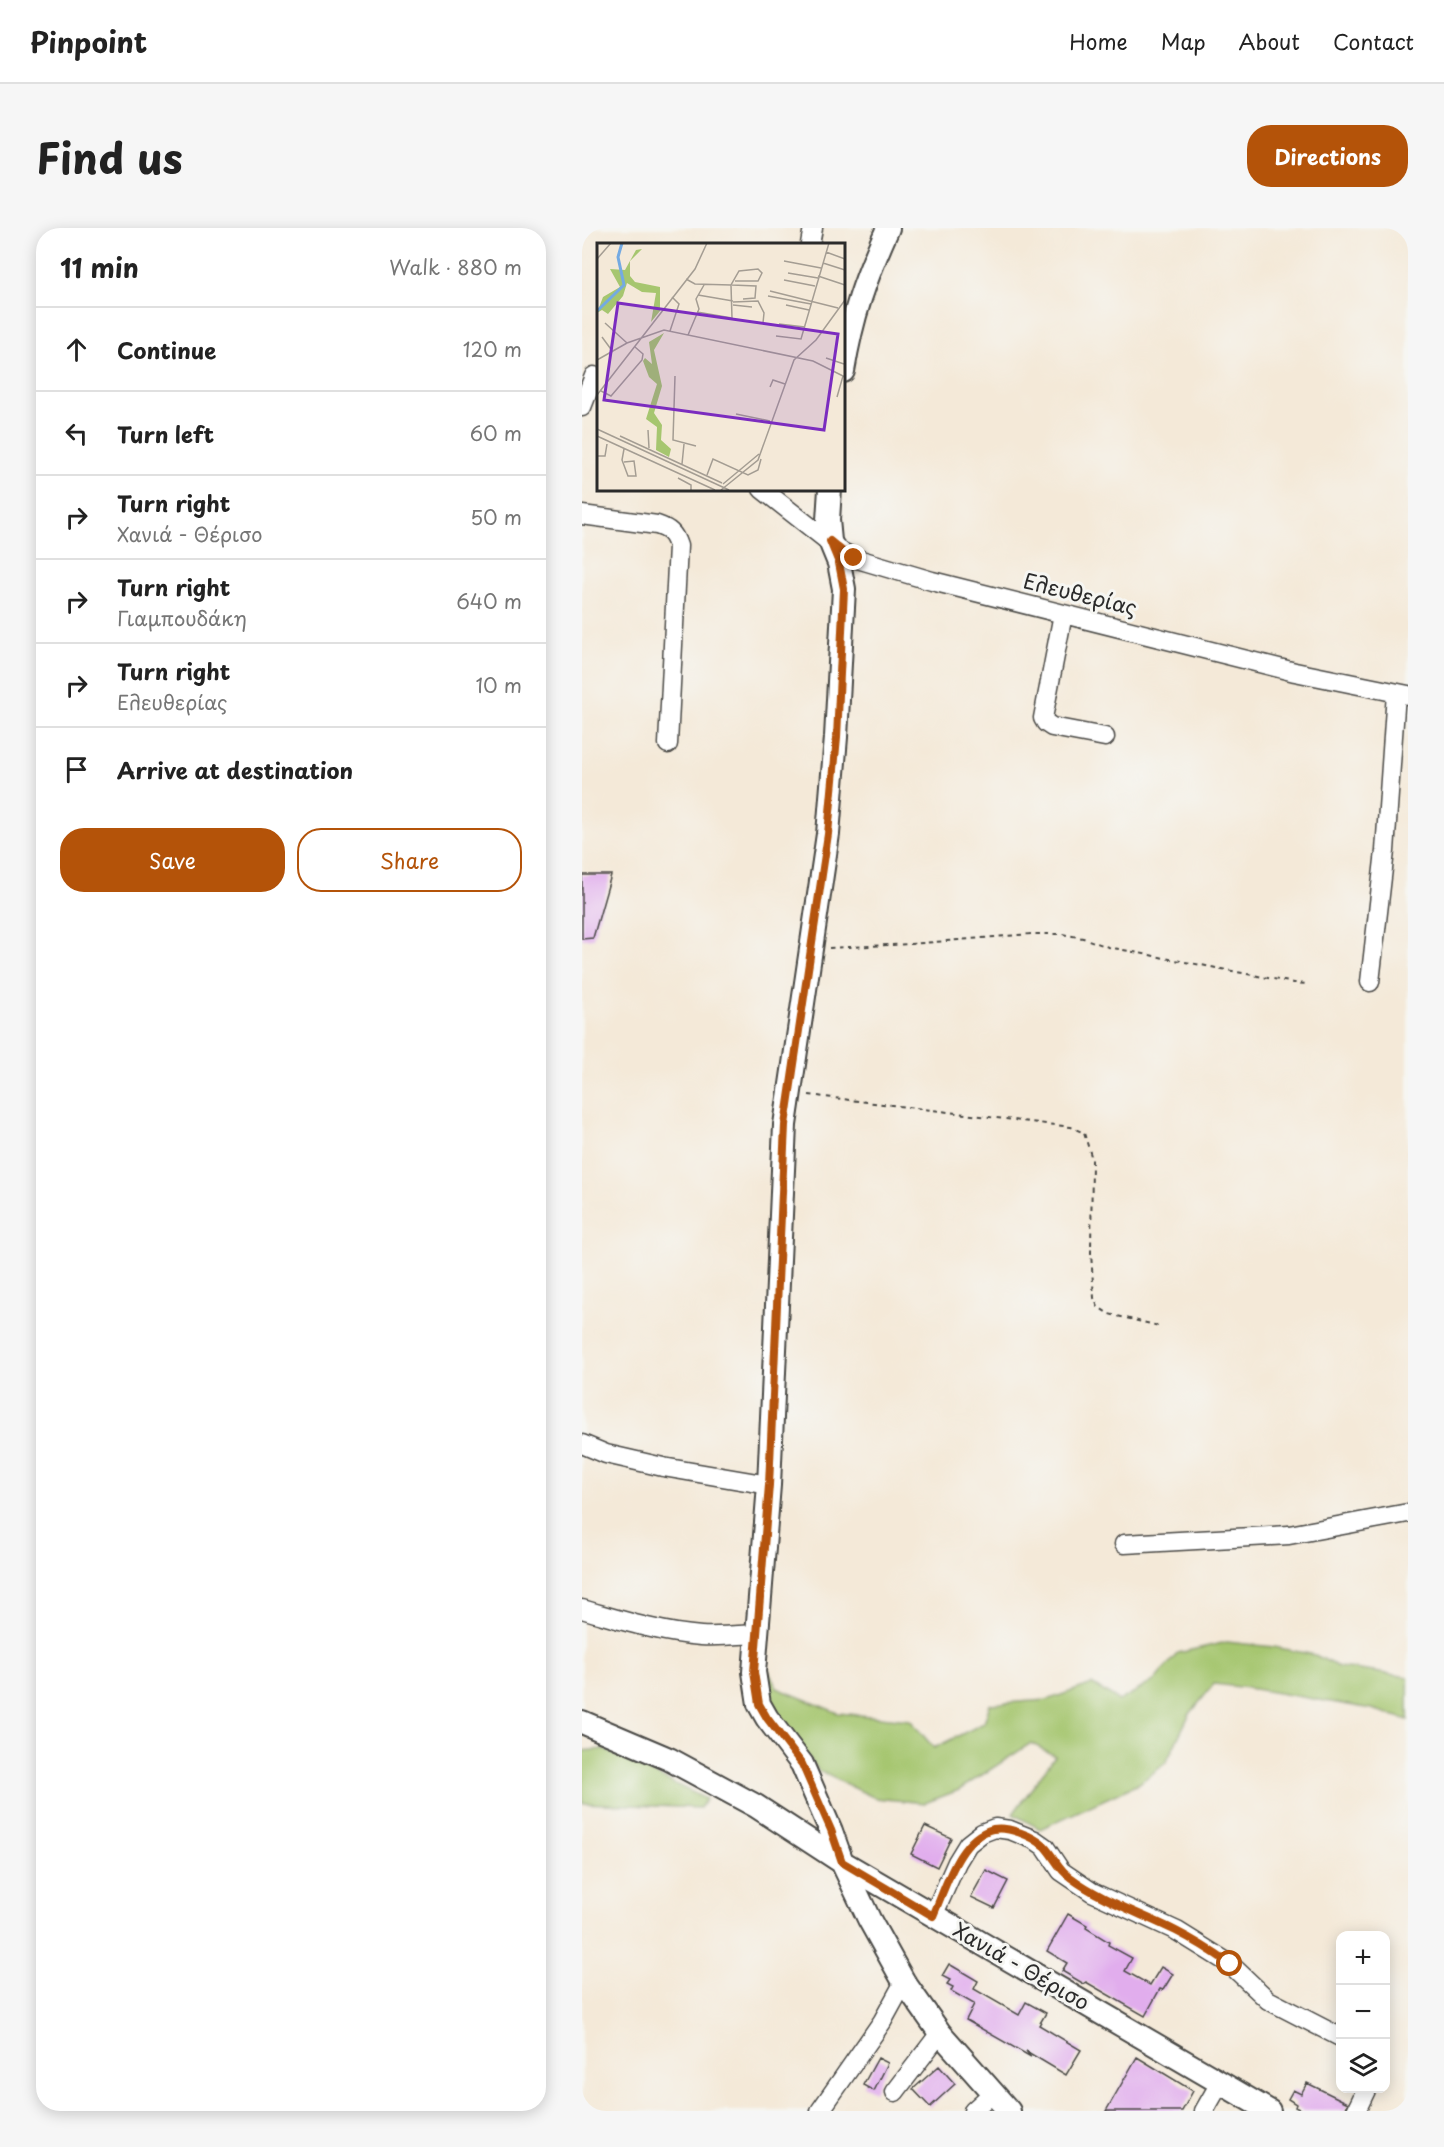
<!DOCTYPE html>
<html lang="en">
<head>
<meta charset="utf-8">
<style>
  :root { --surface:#fff; --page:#f6f6f6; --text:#222; --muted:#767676; --line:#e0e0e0; --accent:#b45309 }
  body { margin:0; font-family:"Playpen Sans",sans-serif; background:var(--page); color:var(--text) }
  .controls { position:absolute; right:18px; bottom:18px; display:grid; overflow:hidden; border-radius:12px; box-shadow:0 3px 15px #0003 }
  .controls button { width:54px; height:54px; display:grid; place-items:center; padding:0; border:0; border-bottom:2px solid var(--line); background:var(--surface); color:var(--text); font:30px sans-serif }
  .stop { position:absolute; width:18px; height:18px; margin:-14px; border:4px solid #b45309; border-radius:50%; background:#fff }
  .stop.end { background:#b45309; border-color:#fff; box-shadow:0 2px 6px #0008 }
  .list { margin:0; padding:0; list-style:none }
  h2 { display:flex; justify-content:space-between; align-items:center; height:78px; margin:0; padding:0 24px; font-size:26px }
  h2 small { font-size:20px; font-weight:400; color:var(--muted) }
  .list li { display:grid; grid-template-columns:39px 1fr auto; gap:18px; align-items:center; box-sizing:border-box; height:84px; padding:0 24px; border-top:2px solid var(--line) }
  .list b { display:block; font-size:22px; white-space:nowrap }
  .list p { margin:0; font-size:20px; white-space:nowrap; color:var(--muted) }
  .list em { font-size:20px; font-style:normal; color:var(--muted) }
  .actions { display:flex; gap:12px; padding:18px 24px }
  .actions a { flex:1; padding:14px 0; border:2px solid var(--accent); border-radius:24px; text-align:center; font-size:21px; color:var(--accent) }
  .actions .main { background:var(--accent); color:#fff }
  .icon { flex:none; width:33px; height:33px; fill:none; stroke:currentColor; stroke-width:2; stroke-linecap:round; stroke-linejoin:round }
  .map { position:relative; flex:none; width:826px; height:1883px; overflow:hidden; border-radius:24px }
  header { display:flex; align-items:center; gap:36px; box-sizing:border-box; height:84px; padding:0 30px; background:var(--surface); border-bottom:2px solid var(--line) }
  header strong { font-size:28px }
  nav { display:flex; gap:33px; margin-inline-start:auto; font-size:21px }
  .intro { display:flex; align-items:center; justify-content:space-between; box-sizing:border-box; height:144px; padding:0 36px }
  h1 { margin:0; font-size:42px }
  .button { padding:15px 27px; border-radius:24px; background:var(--accent); color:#fff; font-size:21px; font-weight:700 }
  main { display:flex; gap:36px; padding:0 36px }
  aside { flex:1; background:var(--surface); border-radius:24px; box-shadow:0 3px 15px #0003 }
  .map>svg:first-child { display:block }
  .green { fill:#a6c66f; stroke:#68784d; stroke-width:1.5 }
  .building { fill:#e1aded }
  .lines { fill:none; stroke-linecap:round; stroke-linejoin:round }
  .minor-casing { stroke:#494845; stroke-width:21 }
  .major-casing { stroke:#494845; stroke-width:26 }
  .path { stroke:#494845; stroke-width:2; stroke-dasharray:4.5 4.5; stroke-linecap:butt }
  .minor { stroke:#fff; stroke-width:18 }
  .major { stroke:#fff; stroke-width:22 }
  .route { stroke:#b45309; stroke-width:8 }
  .labels { text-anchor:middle; stroke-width:6; stroke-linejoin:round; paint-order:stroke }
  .street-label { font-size:21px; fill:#2b2b2b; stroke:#f6f6f2 }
  .inset-river { fill:none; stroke:#74aae2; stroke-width:3 }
  .inset-road { fill:none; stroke:#a49d93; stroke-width:1.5 }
  .view { fill:#7b2cbf; fill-opacity:0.15; stroke:#7b2cbf; stroke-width:3 }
  .inset-edge { fill:none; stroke:#2b2b2b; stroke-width:3 }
</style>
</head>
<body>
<header>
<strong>Pinpoint</strong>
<nav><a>Home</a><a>Map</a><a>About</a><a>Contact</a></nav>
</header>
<div class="intro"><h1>Find us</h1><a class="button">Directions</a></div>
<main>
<aside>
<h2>11 min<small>Walk · 880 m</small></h2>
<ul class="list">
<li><svg class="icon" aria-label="ahead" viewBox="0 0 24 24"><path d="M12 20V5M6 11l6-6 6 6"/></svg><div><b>Continue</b></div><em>120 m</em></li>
<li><svg class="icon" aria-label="left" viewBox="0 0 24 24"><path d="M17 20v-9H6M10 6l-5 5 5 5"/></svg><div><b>Turn left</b></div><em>60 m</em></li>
<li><svg class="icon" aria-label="right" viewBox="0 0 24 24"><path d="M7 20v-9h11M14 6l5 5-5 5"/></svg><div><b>Turn right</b><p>Χανιά - Θέρισο</p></div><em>50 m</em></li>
<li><svg class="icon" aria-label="right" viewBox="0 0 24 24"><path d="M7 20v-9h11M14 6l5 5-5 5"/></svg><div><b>Turn right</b><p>Γιαμπουδάκη</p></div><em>640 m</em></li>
<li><svg class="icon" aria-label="right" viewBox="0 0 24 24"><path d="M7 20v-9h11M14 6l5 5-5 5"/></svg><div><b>Turn right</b><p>Ελευθερίας</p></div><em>10 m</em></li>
<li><svg class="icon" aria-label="arrive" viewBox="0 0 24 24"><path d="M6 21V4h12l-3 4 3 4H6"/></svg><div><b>Arrive at destination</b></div></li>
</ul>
<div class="actions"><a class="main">Save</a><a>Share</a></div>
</aside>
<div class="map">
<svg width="826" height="1883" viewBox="0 0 826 1883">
  <rect width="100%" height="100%" fill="#f6f6f2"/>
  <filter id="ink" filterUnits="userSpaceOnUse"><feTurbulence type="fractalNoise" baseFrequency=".0167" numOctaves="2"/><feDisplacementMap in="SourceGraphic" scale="12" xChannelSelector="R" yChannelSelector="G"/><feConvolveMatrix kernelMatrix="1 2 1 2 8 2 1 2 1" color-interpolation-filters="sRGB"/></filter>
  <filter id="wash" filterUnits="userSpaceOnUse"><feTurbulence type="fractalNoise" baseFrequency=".008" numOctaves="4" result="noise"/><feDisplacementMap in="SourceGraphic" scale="24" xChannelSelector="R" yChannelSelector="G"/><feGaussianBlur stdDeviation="1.35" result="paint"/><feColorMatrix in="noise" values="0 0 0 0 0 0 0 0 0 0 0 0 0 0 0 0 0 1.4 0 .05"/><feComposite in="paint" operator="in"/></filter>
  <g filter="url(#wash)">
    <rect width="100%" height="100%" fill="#f4e9d8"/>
    <!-- green -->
    <path class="green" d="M645 1414 692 1419 733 1427 757 1439 826 1449V1492L790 1481 666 1460 632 1456 607 1487 584 1535 556 1556 458 1601 431 1586 473 1528 449 1515 377 1562 343 1575 293 1570 237 1543 195 1489 179 1458 187 1443 195 1460 256 1485 328 1492 352 1520 402 1495 408 1476 465 1472 510 1456 537 1473 572 1453 596 1425Z
      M21 1521 124 1571 118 1580 0 1575V1523Z"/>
    <g id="blocks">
      <!-- building -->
      <path class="building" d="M0 647H29L11 710 0 711Z
        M343 1598 369 1610 355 1639 329 1626Z
        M404 1642 426 1653 412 1680 389 1669Z
        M486 1686 505 1697 504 1700 527 1714 526 1717 550 1730 543 1743 568 1757 579 1739 591 1746 581 1762 578 1761 563 1788 504 1754 502 1756 480 1743 485 1735 465 1723Z
        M367 1736 396 1753 392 1761 437 1787 444 1774 464 1785 457 1797 499 1822 484 1847 444 1823 449 1829 384 1792 392 1776 369 1763 371 1759 365 1756 368 1752 360 1748Z
        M555 1829 611 1863 600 1883H524Z
        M296 1830 306 1835 292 1863 281 1857Z
        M357 1838 373 1856 348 1879 331 1861Z
        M725 1855 766 1875 763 1883H721L713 1879 714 1876 706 1871 711 1862 719 1866Z"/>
    </g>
  </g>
  <g filter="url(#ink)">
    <use href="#blocks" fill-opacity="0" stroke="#494845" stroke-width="1.5"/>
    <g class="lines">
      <defs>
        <path id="minor" d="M228 16 231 0
          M0 179 12 148
          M180 261 260 324 272 330 350 353 713 444 826 467
          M0 287 75 297C87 301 92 305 96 318L86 516
          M481 386 461 490 464 495 470 499 523 509
          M788 754 803 623 814 465
          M0 1216 24 1226 81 1239 187 1257
          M542 1316 707 1307 826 1285
          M0 1381C39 1392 78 1405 119 1408 138 1409 157 1407 175 1406
          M351 1688 375 1634 386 1616 400 1605 413 1600 428 1602 453 1612 463 1619 479 1643 510 1664 595 1703 648 1736 686 1772 758 1809
          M313 1864 358 1805
          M238 1883 300 1794 322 1754
          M391 1883 412 1864
          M622 1883 638 1855
          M774 1883 785 1860"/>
        <path id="major" d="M261 143C270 88 283 51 306 0
          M248 261 246 292 248 313 257 335 262 361 254 509 246 606 203 897 187 1257 172 1444 177 1476 185 1490 220 1536 249 1603 260 1634 287 1691 322 1754 358 1805 427 1883
          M0 1494 87 1531 174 1578 260 1634 687 1883"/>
      </defs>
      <!-- minor casing -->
      <use href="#minor" class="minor-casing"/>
      <!-- major casing -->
      <use href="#major" class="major-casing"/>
      <!-- path -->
      <path class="path" d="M247 720 328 716 449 706H480L501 710 526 719 712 755 727 756
        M227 867 489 899 502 905 510 931 509 1025 512 1070 516 1079 527 1086 577 1098"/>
      <!-- minor -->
      <use href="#minor" class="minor"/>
      <!-- major -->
      <use href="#major" class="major"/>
    </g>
  </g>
  <g class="lines" filter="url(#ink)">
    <!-- route -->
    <path class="route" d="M272 330 265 327 248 313 257 335 262 361 255 509 246 606 203 897 187 1257 172 1444 177 1476 185 1490 220 1536 249 1602 260 1634 351 1688C364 1659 376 1610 411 1601 426 1598 451 1608 462 1618 472 1628 476 1641 488 1649 520 1673 558 1685 594 1703 612 1712 631 1724 648 1736"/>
  </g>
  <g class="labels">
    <!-- street labels -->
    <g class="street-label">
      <text transform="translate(498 367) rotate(14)" y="7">Ελευθερίας</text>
      <text transform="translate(439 1739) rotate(30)" y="7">Χανιά - Θέρισο</text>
    </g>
  </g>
  <!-- overview -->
  <g transform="translate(15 15)">
    <rect width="248" height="248" fill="#f4e9d8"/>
    <path d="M45 6 33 18V33L38 39 63 44V68L54 79 59 50 45 49 30 40 26 53 11 71 5 67 0 70 6 54 23 44 13 26 28 27 39 7ZM67 90 57 107 65 143 57 170 65 182 64 197 74 206 72 214 59 207 60 184 49 176 60 141 52 134 46 118 48 115 55 121 52 99Z" fill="#a6c66f"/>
    <path class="inset-river" d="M0 68 27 42 21 14 25 0"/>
    <path class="inset-road" d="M229 9 248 16M0 16 14 0M187 18 224 25M226 20 248 27M191 30 221 35M221 33 248 42M89 36 98 41 134 42M187 37 218 43M135 42 159 43 158 55 146 56M173 48 241 65M101 52 136 58M171 53 214 61M136 59 161 58 167 70 166 80M136 62 155 64M189 62 212 67M100 69 135 75 134 42 142 28 161 26 165 30 161 38H138M8 80 30 100M182 81 208 84M73 88 82 61 75 54M91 92 102 66 99 56 107 42M179 93 204 96 232 0M5 94 16 109M229 115 247 121M0 117 30 100 67 87 216 118 248 134M78 133 76 197 99 203M173 144 176 137 188 141M4 148 14 153 45 117 46 111 38 104M0 152 98 26 110 0M240 154 246 133M139 171 173 178M0 186 132 247M51 187 52 205M0 193 118 247M23 193 125 240M27 206 25 217 31 233H39L37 218 27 219M0 213H8L10 201M85 221 87 201M110 232 116 216 151 232 161 227 164 216M81 235 94 242V247M126 241 162 211M124 247 161 217 197 117 219 97 248 57"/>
    <path class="view" d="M21 60 241 91 227 187 7 157Z"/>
    <rect width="248" height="248" class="inset-edge"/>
  </g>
</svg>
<div class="controls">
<button>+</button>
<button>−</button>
<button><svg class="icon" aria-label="layers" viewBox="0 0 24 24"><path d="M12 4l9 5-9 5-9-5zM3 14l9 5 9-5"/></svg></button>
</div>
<div class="stop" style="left:648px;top:1736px"></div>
<div class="stop end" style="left:272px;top:330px"></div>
</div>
</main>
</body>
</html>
